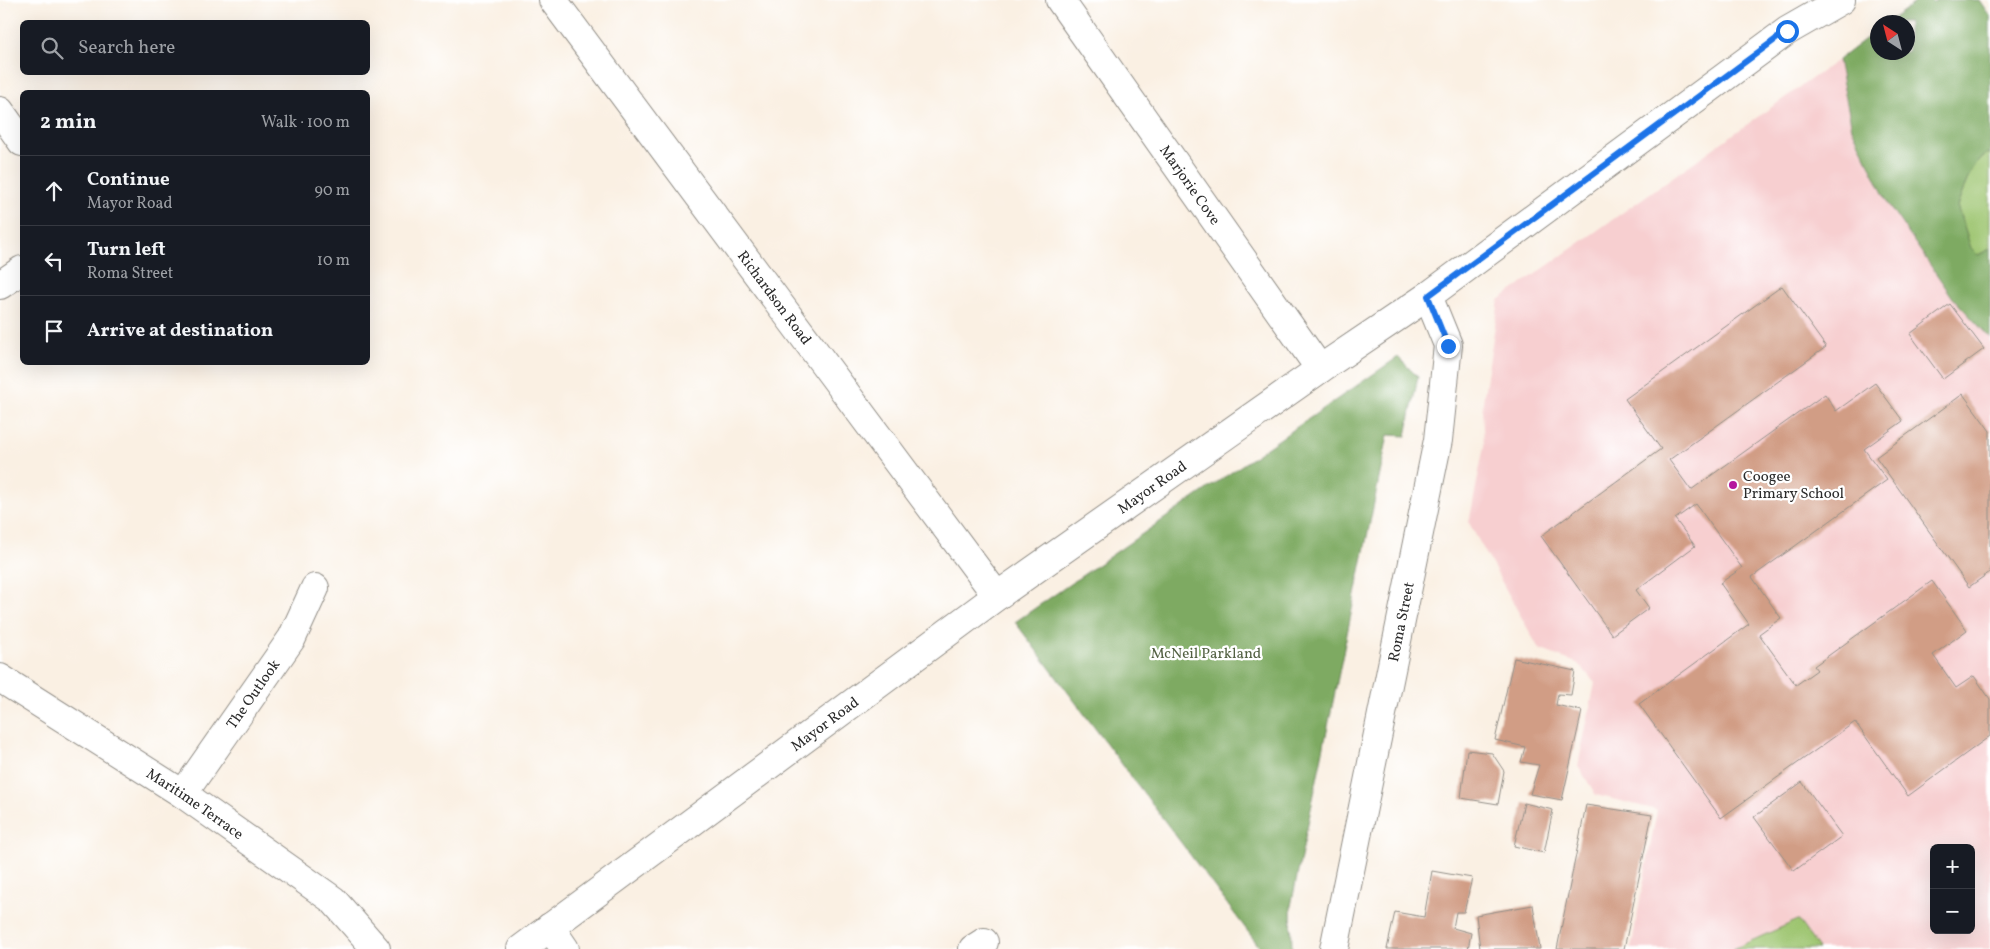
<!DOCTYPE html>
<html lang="en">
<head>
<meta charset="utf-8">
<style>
  :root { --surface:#171b24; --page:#20242c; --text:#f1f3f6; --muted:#9ea1a6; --line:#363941 }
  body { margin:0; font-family:Vollkorn,serif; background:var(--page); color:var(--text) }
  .controls { position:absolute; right:15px; bottom:15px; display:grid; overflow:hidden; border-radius:8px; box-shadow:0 5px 20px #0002 }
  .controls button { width:45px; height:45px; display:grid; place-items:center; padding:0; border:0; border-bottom:1px solid var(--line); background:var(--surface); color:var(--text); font:25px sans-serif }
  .compass { position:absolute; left:1870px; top:15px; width:45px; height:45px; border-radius:50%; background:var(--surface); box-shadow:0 5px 20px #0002; rotate:324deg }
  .stop { position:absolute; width:15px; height:15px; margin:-11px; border:4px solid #1a73e8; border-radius:50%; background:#fff }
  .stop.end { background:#1a73e8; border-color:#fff; box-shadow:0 1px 5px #0008 }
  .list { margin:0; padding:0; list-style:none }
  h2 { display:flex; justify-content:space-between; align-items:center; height:65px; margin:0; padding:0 20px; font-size:21px }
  h2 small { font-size:16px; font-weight:400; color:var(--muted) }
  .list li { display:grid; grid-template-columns:32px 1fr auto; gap:15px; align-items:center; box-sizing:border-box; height:70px; padding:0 20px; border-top:1px solid var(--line) }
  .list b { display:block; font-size:19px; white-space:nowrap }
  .list p { margin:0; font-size:16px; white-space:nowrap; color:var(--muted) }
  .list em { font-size:16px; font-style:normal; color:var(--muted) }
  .icon { flex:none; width:28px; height:28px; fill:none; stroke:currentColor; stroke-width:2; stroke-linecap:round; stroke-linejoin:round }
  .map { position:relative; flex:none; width:1990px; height:949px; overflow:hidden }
  .search { position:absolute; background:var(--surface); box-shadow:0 5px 20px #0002; left:20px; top:20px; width:350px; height:55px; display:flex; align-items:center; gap:12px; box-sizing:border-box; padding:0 18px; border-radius:8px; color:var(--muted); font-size:19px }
  .panel { position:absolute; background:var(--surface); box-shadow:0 5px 20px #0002; left:20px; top:90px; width:350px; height:275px; border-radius:8px }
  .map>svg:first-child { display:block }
  .built { fill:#f7cfd0; fill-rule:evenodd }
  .green { fill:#9dc570; stroke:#64784e }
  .forest { fill:#7eaa62; stroke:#546a46 }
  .building { fill:#d19d85 }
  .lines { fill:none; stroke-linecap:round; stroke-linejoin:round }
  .minor-casing { stroke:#928e87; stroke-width:30 }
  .secondary-casing { stroke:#928e87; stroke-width:30 }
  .minor { stroke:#fff; stroke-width:28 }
  .secondary { stroke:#fff; stroke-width:28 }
  .route { stroke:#1a73e8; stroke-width:6 }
  .poi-dot { fill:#b5179e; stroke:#fff; stroke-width:2 }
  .labels { text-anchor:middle; stroke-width:4.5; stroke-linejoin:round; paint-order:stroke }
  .street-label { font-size:15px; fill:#2b2b2b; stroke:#fff }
  .poi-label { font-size:15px; fill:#2b2b2b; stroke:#fff; text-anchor:start }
  .park-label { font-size:15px; fill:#536143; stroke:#fff }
</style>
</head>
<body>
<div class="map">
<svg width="1990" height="949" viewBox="0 0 1990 949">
  <rect width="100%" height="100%" fill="#fff"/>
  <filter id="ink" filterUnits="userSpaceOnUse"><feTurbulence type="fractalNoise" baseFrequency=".02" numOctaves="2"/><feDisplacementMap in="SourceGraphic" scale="10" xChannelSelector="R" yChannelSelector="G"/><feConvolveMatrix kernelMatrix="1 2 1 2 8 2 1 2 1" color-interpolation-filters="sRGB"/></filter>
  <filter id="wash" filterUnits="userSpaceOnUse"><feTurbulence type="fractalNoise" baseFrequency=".0096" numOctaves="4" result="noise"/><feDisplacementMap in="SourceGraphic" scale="20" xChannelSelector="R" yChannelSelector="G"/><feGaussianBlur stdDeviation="1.12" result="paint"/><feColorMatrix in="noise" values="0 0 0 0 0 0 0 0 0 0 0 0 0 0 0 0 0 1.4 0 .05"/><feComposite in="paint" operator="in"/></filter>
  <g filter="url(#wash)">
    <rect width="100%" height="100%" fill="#faf0e3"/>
    <!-- built -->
    <path class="built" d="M1838 60 1852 128 1953 298 1990 338V949H1631L1657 810 1596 795 1578 766 1595 683 1579 664 1539 649 1469 523 1484 446 1482 408 1499 300ZM1934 848H1971V930H1934Z"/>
    <!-- green -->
    <path class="green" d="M1990 153V249L1978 255 1971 249 1957 206C1964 190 1972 158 1990 153Z
      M1798 920 1819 949H1733Z"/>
    <!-- forest -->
    <path class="forest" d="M1919 0H1932L1934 2 1937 0H1979L1990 16V153C1972 158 1964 190 1957 206L1971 248 1978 255 1990 249V338L1953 298 1888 204 1852 128 1838 60 1877 30 1878 52H1908V22H1888Z
      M1398 357 1418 377 1406 436 1388 435 1291 906 1292 949H1261L1015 622Z"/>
    <g id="blocks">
      <!-- building -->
      <path class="building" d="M1782 286 1826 347 1669 460 1691 490 1825 394 1836 411 1875 383 1903 421 1864 449 1887 480 1752 577 1781 618 1759 634 1796 685 1817 670 1814 666 1932 581 1967 630 1933 655 1956 688 1974 676 1990 699V736L1908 796 1855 722 1721 818 1639 704 1749 624 1720 583 1742 568 1696 504 1675 519 1695 546 1636 590 1649 608 1612 635 1541 536 1661 449 1625 399Z
        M1950 304 1984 349 1943 379 1910 334Z
        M1963 394 1990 431V572L1969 587 1876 457Z
        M1514 658 1575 671 1571 695 1558 694 1556 705 1582 711 1562 800 1530 794 1539 765 1521 762 1525 747 1495 740Z
        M1467 750 1492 753 1504 771 1498 804 1461 798Z
        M1802 782 1842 836 1794 871 1754 817Z
        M1524 803 1553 810 1544 853 1514 846Z
        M1586 805 1652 815 1624 949H1557Z
        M1432 871 1472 878 1464 912H1456L1453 928 1471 933 1468 949H1387L1395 912 1424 917Z
        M1533 905 1540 949H1480L1476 915Z"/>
    </g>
  </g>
  <g filter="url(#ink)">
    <use href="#blocks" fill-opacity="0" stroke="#928e87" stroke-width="1"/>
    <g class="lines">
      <defs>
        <g id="minor">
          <path id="s1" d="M553 0 997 596"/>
          <path id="s2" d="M1060 0 1320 369"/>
          <path d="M0 111 22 142"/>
          <path d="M0 285 22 270"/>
          <path id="s3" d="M0 678 183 794 333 900 376 949"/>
          <path id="s4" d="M183 794 292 638 315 588"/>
          <path d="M550 927 565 949"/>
          <path d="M973 949 984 942"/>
          <path id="s5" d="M1334 949 1438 440 1448 345 1428 296"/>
        </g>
        <g id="secondary">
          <path id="s6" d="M521 949 997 596 1320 369 1428 296 1787 31 1841 0"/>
        </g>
      </defs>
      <!-- minor casing -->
      <use href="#minor" class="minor-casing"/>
      <!-- secondary casing -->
      <use href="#secondary" class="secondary-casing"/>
      <!-- minor -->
      <use href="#minor" class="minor"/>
      <!-- secondary -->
      <use href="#secondary" class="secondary"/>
    </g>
  </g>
  <g class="lines" filter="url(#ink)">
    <!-- route -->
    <path class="route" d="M1448 346 1428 296 1787 31"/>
  </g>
  <!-- markers -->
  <circle class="poi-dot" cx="1733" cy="485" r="5"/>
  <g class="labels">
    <!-- street labels -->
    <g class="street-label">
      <text dy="5" stroke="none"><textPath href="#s2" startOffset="226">Marjorie Cove</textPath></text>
      <text dy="5" stroke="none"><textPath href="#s1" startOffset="371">Richardson Road</textPath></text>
      <text dy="5" stroke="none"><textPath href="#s6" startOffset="782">Mayor Road</textPath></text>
      <text dy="5" stroke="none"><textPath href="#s5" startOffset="334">Roma Street</textPath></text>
      <text dy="5" stroke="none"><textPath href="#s4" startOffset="122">The Outlook</textPath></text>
      <text dy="5" stroke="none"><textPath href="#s6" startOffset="378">Mayor Road</textPath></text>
      <text dy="5" stroke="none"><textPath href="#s3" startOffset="232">Maritime Terrace</textPath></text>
    </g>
    <!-- poi labels -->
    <g class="poi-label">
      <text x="1743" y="481">Coogee<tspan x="1743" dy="17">Primary School</tspan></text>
    </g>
    <!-- park labels -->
    <g class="park-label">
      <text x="1206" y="658">McNeil Parkland</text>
    </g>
  </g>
</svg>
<div class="controls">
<button>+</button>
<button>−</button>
</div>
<svg class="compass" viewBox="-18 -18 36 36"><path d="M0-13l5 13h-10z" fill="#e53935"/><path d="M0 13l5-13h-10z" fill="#9ea1a6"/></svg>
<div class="stop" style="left:1787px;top:31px"></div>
<div class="stop end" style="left:1448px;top:346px"></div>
<div class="search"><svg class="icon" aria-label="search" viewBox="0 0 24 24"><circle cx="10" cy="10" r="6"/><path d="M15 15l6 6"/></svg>Search here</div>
<section class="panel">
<h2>2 min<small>Walk · 100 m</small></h2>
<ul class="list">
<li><svg class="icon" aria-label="ahead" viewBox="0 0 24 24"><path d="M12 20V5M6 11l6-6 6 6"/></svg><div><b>Continue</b><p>Mayor Road</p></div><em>90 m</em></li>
<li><svg class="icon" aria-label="left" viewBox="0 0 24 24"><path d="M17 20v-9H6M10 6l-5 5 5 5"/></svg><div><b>Turn left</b><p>Roma Street</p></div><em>10 m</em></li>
<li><svg class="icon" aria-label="arrive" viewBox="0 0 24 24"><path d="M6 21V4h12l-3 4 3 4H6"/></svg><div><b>Arrive at destination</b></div></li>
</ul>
</section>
</div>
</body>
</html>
